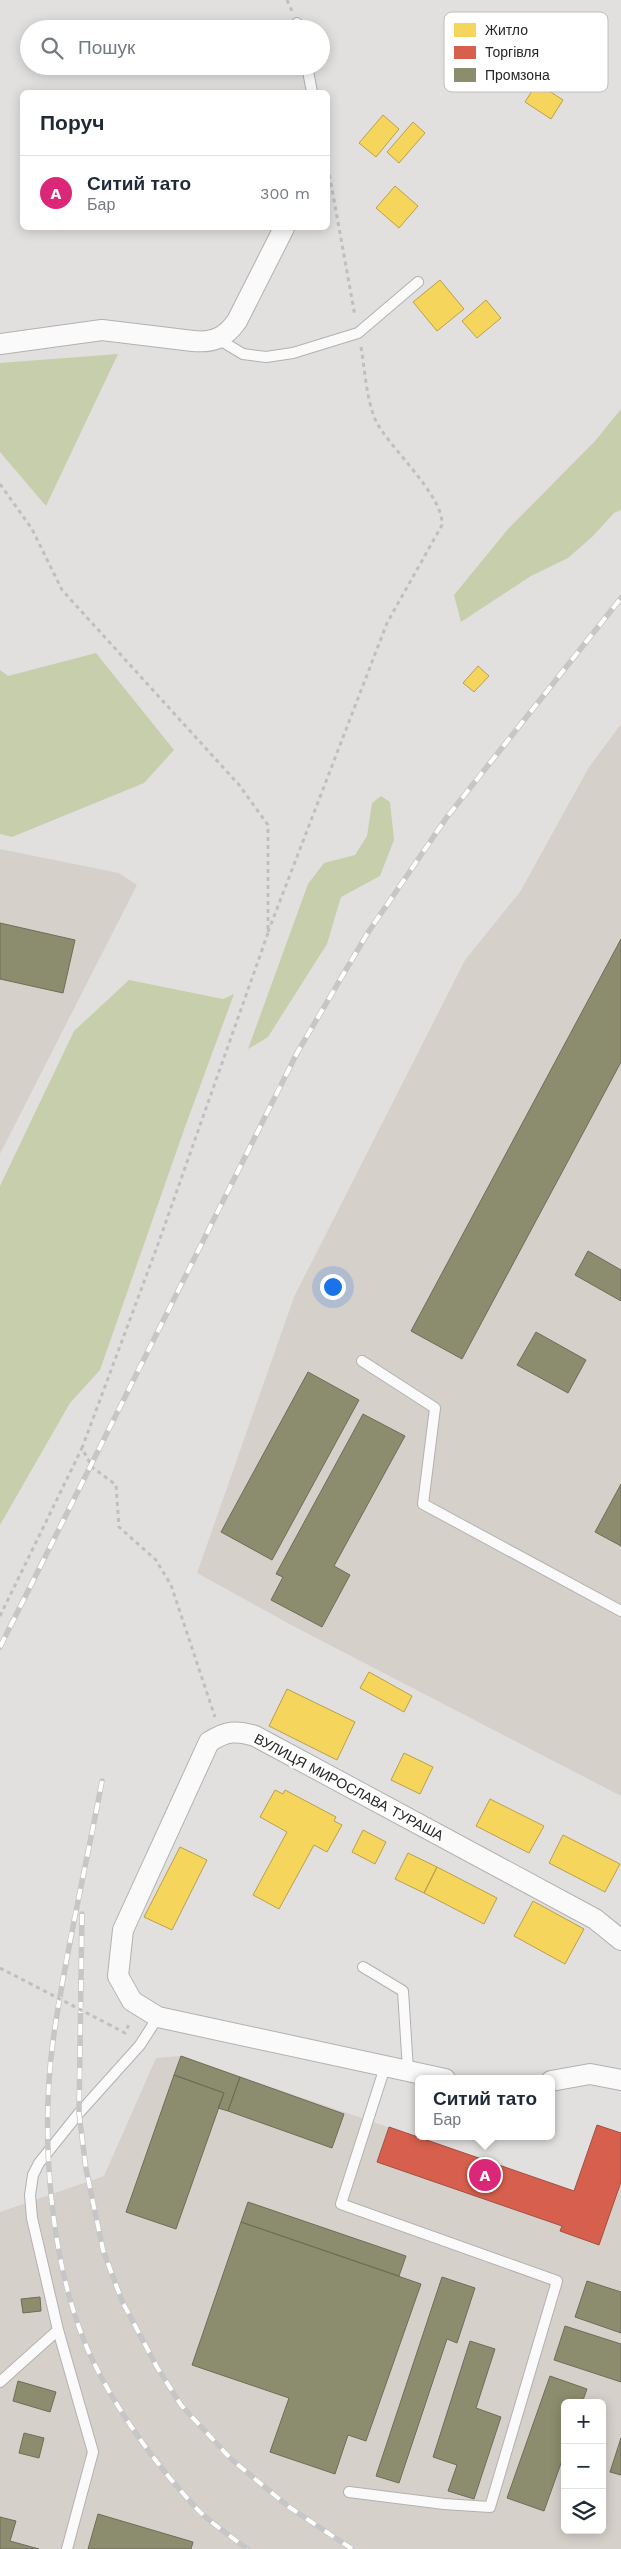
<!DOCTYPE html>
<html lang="uk">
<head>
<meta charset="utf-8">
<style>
  :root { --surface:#fff; --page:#f2f2f3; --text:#1f2937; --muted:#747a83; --line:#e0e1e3; --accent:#db2777 }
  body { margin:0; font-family:"Work Sans",sans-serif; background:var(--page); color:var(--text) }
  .controls { position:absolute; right:15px; bottom:15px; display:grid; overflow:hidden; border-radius:8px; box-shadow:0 2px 12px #0003 }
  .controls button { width:45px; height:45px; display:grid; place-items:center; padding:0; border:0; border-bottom:1px solid var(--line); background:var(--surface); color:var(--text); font:25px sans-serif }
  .you { position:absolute; left:332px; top:1286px; width:18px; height:18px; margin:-12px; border:4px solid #fff; border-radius:50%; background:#1a73e8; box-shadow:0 0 0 8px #1a73e833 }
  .badge { display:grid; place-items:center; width:32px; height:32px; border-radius:50%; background:var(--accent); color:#fff; font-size:16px; font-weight:700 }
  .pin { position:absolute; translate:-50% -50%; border:2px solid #fff; box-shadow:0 1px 5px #0006 }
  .popup { position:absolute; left:415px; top:2075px; width:140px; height:65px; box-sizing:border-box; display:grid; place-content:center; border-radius:8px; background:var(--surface); filter:drop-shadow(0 1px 4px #0005); font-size:16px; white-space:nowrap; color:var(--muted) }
  .popup b { font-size:19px; color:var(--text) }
  .popup::after { content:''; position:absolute; left:50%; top:100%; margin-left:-10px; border:10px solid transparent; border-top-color:var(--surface) }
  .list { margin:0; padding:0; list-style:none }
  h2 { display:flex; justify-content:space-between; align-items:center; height:65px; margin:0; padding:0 20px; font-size:21px }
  h2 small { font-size:16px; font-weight:400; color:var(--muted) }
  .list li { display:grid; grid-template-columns:32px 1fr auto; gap:15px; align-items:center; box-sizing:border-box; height:75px; padding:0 20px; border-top:1px solid var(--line) }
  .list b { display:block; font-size:19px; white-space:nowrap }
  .list p { margin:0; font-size:16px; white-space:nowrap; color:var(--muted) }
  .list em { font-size:16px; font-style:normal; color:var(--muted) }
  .icon { flex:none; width:28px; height:28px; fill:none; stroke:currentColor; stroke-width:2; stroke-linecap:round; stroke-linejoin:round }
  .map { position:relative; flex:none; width:621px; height:2549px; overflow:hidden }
  .search { position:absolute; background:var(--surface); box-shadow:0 2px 12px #0003; left:20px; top:20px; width:310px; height:55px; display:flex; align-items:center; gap:12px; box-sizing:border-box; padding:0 18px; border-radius:28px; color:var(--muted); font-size:19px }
  .panel { position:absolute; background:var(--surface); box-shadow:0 2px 12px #0003; left:20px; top:90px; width:310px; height:140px; border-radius:8px }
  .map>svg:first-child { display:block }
  .built { fill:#d6d0cb; fill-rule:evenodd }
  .green { fill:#c7ceab }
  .homes { fill:#f6d55c; stroke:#b8a04c }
  .shops { fill:#d6604d; stroke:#a24f41 }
  .industry { fill:#8c8c6e; stroke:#6e6d58 }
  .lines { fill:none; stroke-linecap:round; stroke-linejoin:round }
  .lane-casing { stroke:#b3b1b0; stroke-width:12 }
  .street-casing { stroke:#b3b1b0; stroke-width:22 }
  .path { stroke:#bfbfbf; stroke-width:3; stroke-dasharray:4 4; stroke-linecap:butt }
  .lane { stroke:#fbfafa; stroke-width:10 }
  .street { stroke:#fbfafa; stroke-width:20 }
  .rail-casing { stroke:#c7c6c6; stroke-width:5.5 }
  .rail { stroke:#fff; stroke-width:4; stroke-dasharray:11; stroke-linecap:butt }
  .path-bridge { stroke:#bfbfbf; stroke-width:3; stroke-dasharray:4 4; stroke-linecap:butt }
  .labels { text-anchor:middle; stroke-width:5; stroke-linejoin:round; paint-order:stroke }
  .street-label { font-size:14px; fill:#272625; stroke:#fff }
  .key { fill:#fff; stroke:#bebebe; stroke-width:1 }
  .key-label { font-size:14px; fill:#272625 }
</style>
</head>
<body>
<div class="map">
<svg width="621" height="2549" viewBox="0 0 621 2549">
  <rect width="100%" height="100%" fill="#e2e0de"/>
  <!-- built -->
  <path class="built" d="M621 724V1796L293 1626 197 1573 294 1297 465 960 520 892 589 767Z
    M0 849 119 873 137 885 0 1154Z
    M181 2056 574 2191 597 2125 621 2133V2549H0V2212L104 2176 156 2058ZM565 2403H602V2530H565Z"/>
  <!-- green -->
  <path class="green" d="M118 354 46 506 0 452V363Z
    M621 409V510L614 513 592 537 568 558 531 576 461 622 454 595 508 529 595 441Z
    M96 653 174 750 144 783 12 837 0 834V670L8 676Z
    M381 796 390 802 394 840 380 876 341 897 327 944 268 1037 248 1049 308 884 324 863 355 855 367 836 372 803Z
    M129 980 223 999 234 994 185 1127 100 1370 70 1403 0 1525V1186L74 1031Z"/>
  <!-- homes -->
  <path class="homes" d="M537 83 563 100 551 119 525 102Z
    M383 115 399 129 376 157 359 143Z
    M413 122 425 133 399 163 387 152Z
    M395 186 418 206 399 228 376 208Z
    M440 280 464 309 437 331 413 302Z
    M486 300 501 318 477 338 462 321Z
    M478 666 489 676 474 692 463 683Z
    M369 1672 412 1696 404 1712 360 1688Z
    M287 1689 355 1722 337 1760 269 1726Z
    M404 1753 433 1767 420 1794 391 1780Z
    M275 1790 283 1794 285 1790 336 1817 334 1821 342 1825 327 1852 314 1845 279 1909 253 1895 287 1832 260 1817Z
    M490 1799 544 1826 529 1853 476 1826Z
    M363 1830 386 1842 375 1864 352 1852Z
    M563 1835 620 1864 605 1892 549 1863Z
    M180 1847 207 1860 172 1930 144 1917Z
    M408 1853 437 1867 424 1893 395 1879Z
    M437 1867 497 1898 484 1924 424 1893Z
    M533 1901 584 1929 565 1964 514 1936Z"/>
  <!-- shops -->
  <path class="shops" d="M597 2125 621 2133V2182L599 2245 560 2231 562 2226 377 2162 389 2127 574 2191Z"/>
  <!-- industry -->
  <path class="industry" d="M0 923 75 940 63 993 0 979Z
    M621 939V1062L462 1359 411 1331Z
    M588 1251 621 1270V1301L575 1275Z
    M536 1332 586 1360 568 1393 517 1365Z
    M308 1372 359 1400 272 1560 221 1532Z
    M363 1414 405 1436 334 1566 350 1575 322 1627 271 1600 283 1577 276 1574Z
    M621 1484V1546L595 1532Z
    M181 2056 240 2077 228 2111 218 2108 224 2093 174 2075Z
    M174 2075 224 2093 176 2229 126 2212Z
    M240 2077 344 2114 332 2148 228 2111Z
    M248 2202 406 2256 399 2276 241 2222Z
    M241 2222 421 2284 366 2441 348 2435 335 2474 270 2452 289 2398 192 2365Z
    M442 2277 475 2288 457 2343 447 2339 399 2483 376 2476Z
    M587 2281 621 2292V2333L575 2317Z
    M40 2297 41 2311 23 2313 21 2299Z
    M565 2326 621 2344V2382L554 2360Z
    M470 2341 495 2349 476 2408 501 2417 474 2499 448 2491 457 2465 433 2457Z
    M550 2376 587 2389 582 2403H565V2452L544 2511 507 2498Z
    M18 2381 56 2392 50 2412 13 2401Z
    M24 2433 44 2438 39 2458 19 2453Z
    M621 2438V2475L610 2472Z
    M98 2514 193 2542 191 2549H88Z
    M0 2517 16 2521 10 2541 39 2549H0Z"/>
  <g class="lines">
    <defs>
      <path id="lane" d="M297 23 299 29
        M307 66 312 92
        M218 339 243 354 266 357 293 353 358 333 418 282
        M362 1361 435 1408 423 1504 621 1611
        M363 1967 403 1991 408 2070
        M0 2382 58 2330
        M349 2492 444 2504 490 2507 557 2281 341 2204 385 2067
        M67 2549 93 2452 58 2330 32 2218 30 2195 33 2175 39 2163 79 2113 140 2045 158 2017"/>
      <path id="street" d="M0 344 102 330 193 341C213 343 225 338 237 321L284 228
        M445 2079 158 2017 132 2001 118 1976 123 1930 209 1742C226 1731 236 1730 255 1736L595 1919 621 1940
        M551 2081 590 2074 621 2080"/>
    </defs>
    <!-- lane casing -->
    <use href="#lane" class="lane-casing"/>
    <!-- street casing -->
    <use href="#street" class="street-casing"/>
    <!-- path -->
    <path class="path" d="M287 0 292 11
      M328 167 355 316
      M0 484 32 529 62 590 240 786 268 825V933L157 1247 82 1448 92 1467 116 1485 119 1527 156 1560 171 1585 215 1717
      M268 932 387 623 442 525C444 495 387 446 375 419 366 397 365 370 361 347
      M0 1616 82 1448
      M0 1968 29 1983
      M108 2024 125 2033 130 2022"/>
    <!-- lane -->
    <use href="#lane" class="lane"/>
    <!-- street -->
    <use href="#street" class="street"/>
    <defs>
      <path id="rail" d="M0 1647 297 1053 367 934 447 817 621 598
        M102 1781C86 1867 65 1955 53 2041 40 2138 50 2270 92 2359 119 2414 156 2465 198 2510 212 2524 231 2536 247 2549
        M82 1914 79 2113 86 2169 103 2250 122 2301 157 2367 181 2405 231 2459 289 2507 352 2549"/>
    </defs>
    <!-- rail casing -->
    <use href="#rail" class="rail-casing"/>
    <!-- rail -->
    <use href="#rail" class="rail"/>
    <!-- path-bridge -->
    <path class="path-bridge" d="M29 1983 108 2024"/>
  </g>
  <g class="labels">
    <!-- street labels -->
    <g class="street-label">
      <text transform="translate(349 1787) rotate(28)" y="5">ВУЛИЦЯ МИРОСЛАВА ТУРАША</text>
    </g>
  </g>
  <!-- legend -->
  <rect x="444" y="12" width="164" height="80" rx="8" class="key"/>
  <rect x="454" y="23" width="22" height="14" fill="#f6d55c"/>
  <rect x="454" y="46" width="22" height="13" fill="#d6604d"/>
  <rect x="454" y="68" width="22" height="14" fill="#8c8c6e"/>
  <g class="key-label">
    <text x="485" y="35">Житло</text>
    <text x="485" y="57">Торгівля</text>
    <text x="485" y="80">Промзона</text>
  </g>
</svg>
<div class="controls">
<button>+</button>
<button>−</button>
<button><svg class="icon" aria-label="layers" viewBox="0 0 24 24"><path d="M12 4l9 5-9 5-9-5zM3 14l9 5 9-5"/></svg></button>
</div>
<div class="you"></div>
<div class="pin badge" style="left:485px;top:2175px">A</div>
<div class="popup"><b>Ситий тато</b>Бар</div>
<div class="search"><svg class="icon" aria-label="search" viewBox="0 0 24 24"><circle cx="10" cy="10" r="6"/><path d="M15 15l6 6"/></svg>Пошук</div>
<section class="panel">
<h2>Поруч<small></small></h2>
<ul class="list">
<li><span class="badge">A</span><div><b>Ситий тато</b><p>Бар</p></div><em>300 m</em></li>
</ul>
</section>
</div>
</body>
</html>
